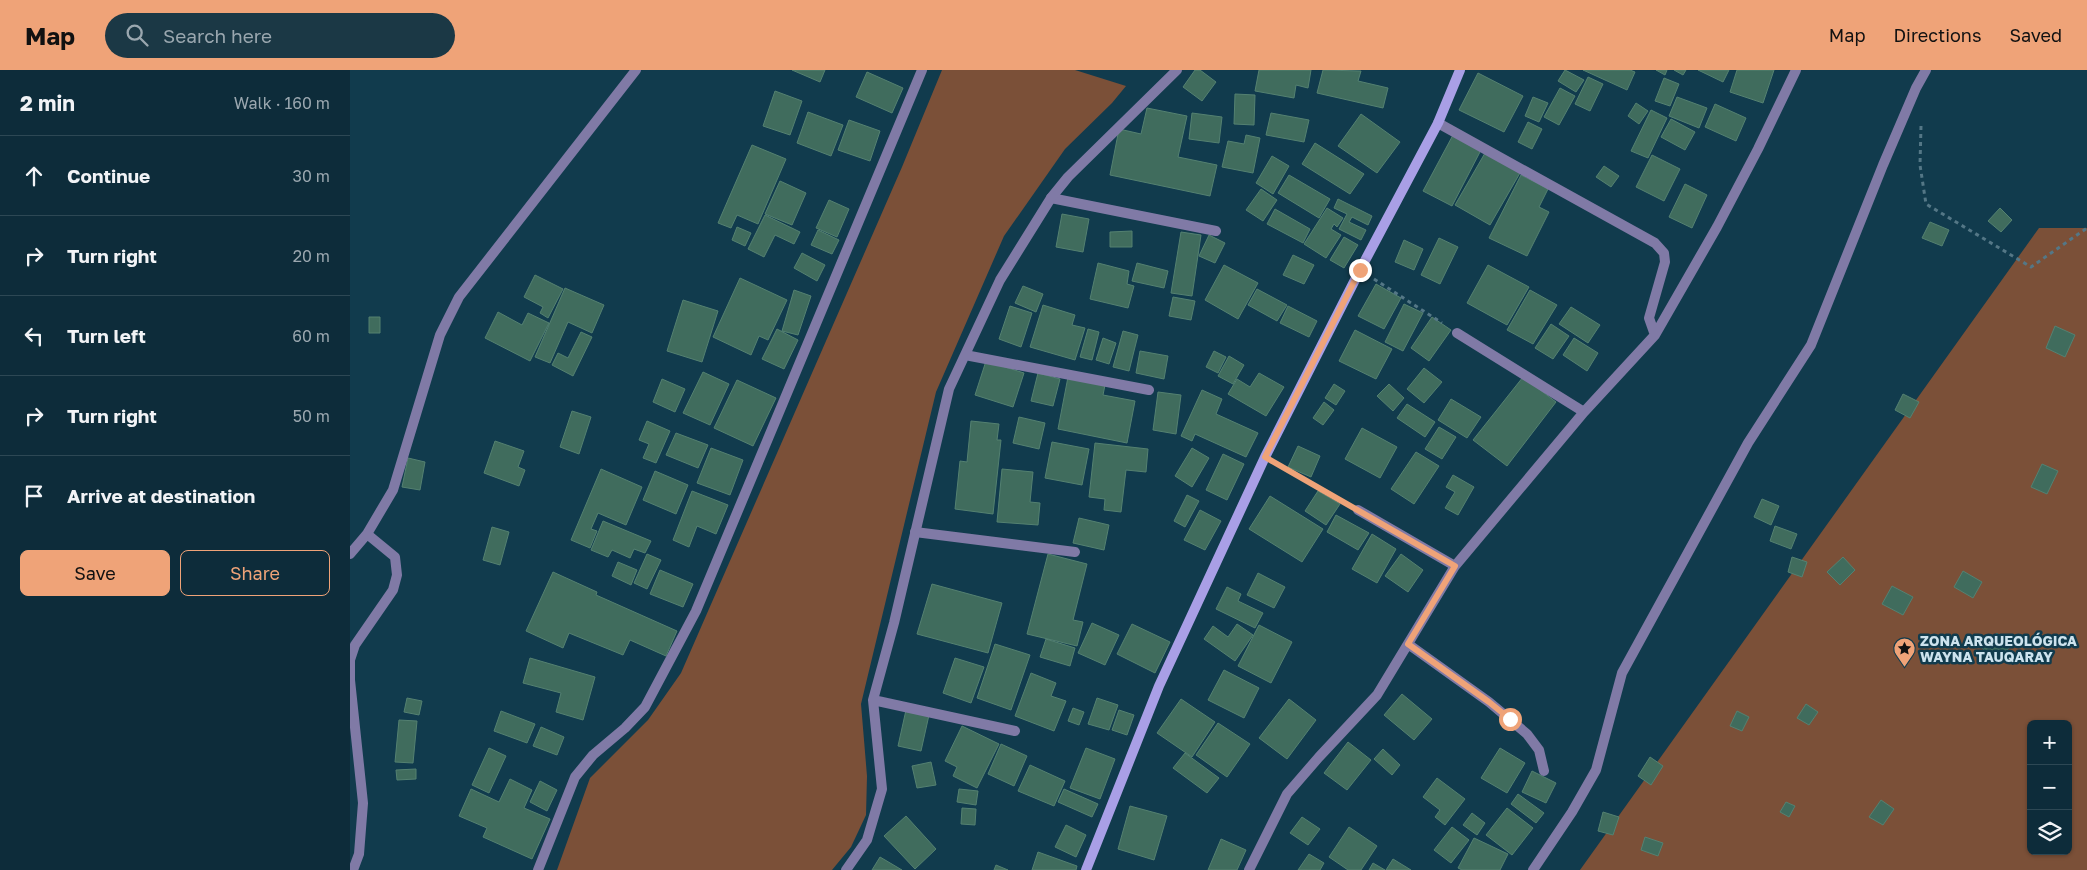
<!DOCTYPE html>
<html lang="en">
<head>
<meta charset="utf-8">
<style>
  :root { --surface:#0d2c3a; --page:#1b3845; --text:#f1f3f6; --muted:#9aa7af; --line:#2d4854; --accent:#efa378 }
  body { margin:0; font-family:"Golos Text",sans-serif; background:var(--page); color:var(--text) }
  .controls { position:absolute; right:15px; bottom:15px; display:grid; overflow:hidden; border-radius:8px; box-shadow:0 1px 4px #0004 }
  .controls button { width:45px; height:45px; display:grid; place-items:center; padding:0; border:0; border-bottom:1px solid var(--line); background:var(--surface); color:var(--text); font:25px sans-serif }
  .stop { position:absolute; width:15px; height:15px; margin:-11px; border:4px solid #efa378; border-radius:50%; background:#fff }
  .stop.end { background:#efa378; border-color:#fff; box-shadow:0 1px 5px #0008 }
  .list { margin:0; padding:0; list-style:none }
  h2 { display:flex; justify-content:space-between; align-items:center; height:65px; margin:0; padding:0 20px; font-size:21px }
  h2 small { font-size:16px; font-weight:400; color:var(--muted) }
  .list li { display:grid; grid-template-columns:32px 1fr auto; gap:15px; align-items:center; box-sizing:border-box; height:80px; padding:0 20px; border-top:1px solid var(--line) }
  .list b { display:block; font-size:19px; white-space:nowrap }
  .list em { font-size:16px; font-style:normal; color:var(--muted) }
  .actions { display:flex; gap:10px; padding:15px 20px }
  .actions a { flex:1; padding:11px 0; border:1px solid var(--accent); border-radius:8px; text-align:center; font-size:18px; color:var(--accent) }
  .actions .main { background:var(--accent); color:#111 }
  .icon { flex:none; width:28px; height:28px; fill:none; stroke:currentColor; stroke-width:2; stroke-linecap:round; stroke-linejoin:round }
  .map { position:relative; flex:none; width:1737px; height:800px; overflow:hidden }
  header { display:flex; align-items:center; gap:30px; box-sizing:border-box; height:70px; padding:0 25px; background:var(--accent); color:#111 }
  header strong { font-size:24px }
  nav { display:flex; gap:28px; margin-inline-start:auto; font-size:18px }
  .search { width:350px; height:45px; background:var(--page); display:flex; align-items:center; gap:12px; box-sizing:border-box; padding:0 18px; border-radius:28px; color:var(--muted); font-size:19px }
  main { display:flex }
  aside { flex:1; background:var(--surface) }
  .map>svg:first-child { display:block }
  .green { fill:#7b5038; fill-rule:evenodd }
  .building { fill:#406c5d; stroke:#548171 }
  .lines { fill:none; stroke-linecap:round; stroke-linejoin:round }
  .path { stroke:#547786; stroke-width:3; stroke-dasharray:4 4; stroke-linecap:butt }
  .service { stroke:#807aa6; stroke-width:10 }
  .minor { stroke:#807aa6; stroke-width:10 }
  .secondary { stroke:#a99fe6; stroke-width:10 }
  .route { stroke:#efa378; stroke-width:6 }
  .labels { text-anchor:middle; stroke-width:5; stroke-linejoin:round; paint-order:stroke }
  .poi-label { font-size:14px; font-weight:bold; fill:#cde3ee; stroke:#113b4d; text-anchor:start }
</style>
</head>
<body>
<header>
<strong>Map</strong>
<div class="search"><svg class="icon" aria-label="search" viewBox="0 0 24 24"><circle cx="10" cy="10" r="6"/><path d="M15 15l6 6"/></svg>Search here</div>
<nav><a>Map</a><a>Directions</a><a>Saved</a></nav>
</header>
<main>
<aside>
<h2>2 min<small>Walk · 160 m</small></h2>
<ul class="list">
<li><svg class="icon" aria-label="ahead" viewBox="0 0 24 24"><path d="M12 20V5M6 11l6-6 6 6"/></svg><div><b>Continue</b></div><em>30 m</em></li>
<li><svg class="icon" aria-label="right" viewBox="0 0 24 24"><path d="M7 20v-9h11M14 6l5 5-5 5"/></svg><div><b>Turn right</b></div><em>20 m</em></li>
<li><svg class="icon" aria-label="left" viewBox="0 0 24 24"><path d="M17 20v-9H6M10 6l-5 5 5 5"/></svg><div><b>Turn left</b></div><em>60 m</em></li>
<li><svg class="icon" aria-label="right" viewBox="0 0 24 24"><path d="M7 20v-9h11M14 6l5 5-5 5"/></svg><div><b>Turn right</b></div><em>50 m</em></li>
<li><svg class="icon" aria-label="arrive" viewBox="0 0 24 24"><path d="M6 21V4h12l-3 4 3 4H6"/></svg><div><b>Arrive at destination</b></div></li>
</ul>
<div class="actions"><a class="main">Save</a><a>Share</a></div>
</aside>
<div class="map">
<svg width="1737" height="800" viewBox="0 0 1737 800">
  <rect width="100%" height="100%" fill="#113b4d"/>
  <!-- green -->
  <path class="green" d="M592 0H725L776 16 762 33 715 79 654 166 586 322 511 634 517 706 516 745 501 777 482 800H207L240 708 298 650 331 603 552 97Z
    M1689 158H1737V800H1230ZM1681 654H1718V781H1681Z"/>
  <!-- building -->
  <path class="building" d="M442 0H475L470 12Z
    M845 0H850L866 12 852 31 833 17Z
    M909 0H961L958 18 946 15 944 28 905 21Z
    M973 0 1011 1 1008 11 1038 18 1033 38 967 23Z
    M1215 0 1234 10 1226 22 1208 11Z
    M1233 0H1280L1285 2 1277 20Z
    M1306 0H1317L1315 5Z
    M1324 0H1336L1333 5Z
    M1348 0H1379L1373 12Z
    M1387 0H1424L1413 33 1380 22Z
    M517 2 553 18 542 43 506 27Z
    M1128 3 1173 26 1154 62 1109 40Z
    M1238 7 1253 14 1240 41 1225 34Z
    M1314 8 1329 14 1320 36 1305 31Z
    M1210 18 1225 26 1209 55 1194 47Z
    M425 21 452 31 440 65 413 56Z
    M885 24 905 25 904 55 884 54Z
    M1183 27 1198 33 1189 52 1175 46Z
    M1327 27 1357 38 1349 58 1319 46Z
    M1286 33 1298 41 1289 54 1278 46Z
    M1365 34 1396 48 1386 71 1355 57Z
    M797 38 837 46 828 87 867 95 860 126 760 105 769 59 791 64Z
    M1301 40 1317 48 1298 88 1281 81Z
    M458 42 493 55 481 86 447 73Z
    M842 43 872 47 869 73 839 69Z
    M921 43 959 50 954 72 916 65Z
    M1011 44 1050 72 1027 103 988 76Z
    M1321 49 1345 62 1335 80 1311 67Z
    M499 50 530 61 520 91 488 80Z
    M1178 52 1192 59 1182 79 1168 72Z
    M896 65 910 68 903 103 872 97 878 71 894 74Z
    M1103 65 1131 80 1102 136 1073 121Z
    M965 73 1014 104 1000 124 952 94Z
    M402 75 436 89 408 154 387 145 381 158 368 153Z
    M1135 83 1170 103 1140 155 1105 135Z
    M1302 85 1330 99 1314 131 1286 117Z
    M922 86 939 96 923 124 906 113Z
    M1254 96 1269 106 1261 117 1246 107Z
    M939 105 980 129 969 148 928 123Z
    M1171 105 1198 119 1189 137 1199 142 1177 186 1139 168Z
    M430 111 456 123 442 155 415 144Z
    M1335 114 1357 125 1342 158 1319 147Z
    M911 119 927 130 913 151 896 140Z
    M988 129 1022 146 1018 155 1002 147 999 152 1016 160 1011 170 989 159 997 144 984 138Z
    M479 130 499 139 487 167 466 158Z
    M977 138 993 148 987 157 984 154 981 159 991 165 976 188 954 174Z
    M1650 138 1662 150 1651 162 1638 151Z
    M925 139 960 159 953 173 917 154Z
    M712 144 739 149 733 182 706 177Z
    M415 145 450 162 444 174 425 165 414 187 398 179Z
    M1580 152 1599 160 1592 176 1572 168Z
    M387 157 401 163 395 176 382 170Z
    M468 160 489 170 482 184 461 175Z
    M782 161V177H760V162Z
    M831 162 851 165 842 226 821 223Z
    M859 165 875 173 865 193 849 186Z
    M994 167 1008 175 994 198 980 190Z
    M1089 168 1108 177 1090 214 1071 205Z
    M1054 170 1073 179 1064 200 1045 192Z
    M452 183 475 195 467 211 444 198Z
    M943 185 964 195 954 214 933 205Z
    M748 193 779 201 777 214 784 216 778 238 740 229Z
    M787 193 818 201 814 218 782 211Z
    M874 195 908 213 888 249 855 230Z
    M1138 195 1179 217 1157 255 1117 233Z
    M185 205 213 219 198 248 190 243 193 237 174 227Z
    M390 208 437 230 418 270 409 266 401 285 363 267Z
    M1026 214 1051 228 1034 259 1008 246Z
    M673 216 693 224 686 242 665 233Z
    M215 218 254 235 242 263 218 252 200 293 185 287Z
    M907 219 937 235 927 251 898 235Z
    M444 220 461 226 448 265 432 261Z
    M1180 220 1207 235 1183 274 1157 260Z
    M823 227 845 231 841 250 819 246Z
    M333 230 368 241 352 292 317 281Z
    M1054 234 1073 243 1053 281 1035 272Z
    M693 235 725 245 722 255 735 258 725 290 680 277Z
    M660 236 682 243 671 277 649 269Z
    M938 236 967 251 959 267 930 253Z
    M1221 237 1250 255 1238 273 1209 254Z
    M148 242 172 255 178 243 199 253 180 291 135 268Z
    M19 247H30V263H19Z
    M1082 247 1101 260 1079 291 1061 278Z
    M1201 254 1219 266 1203 289 1185 278Z
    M1705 256 1725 265 1715 287 1696 278Z
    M427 259 448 270 434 299 412 289Z
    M738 259 749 262 742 290 730 287Z
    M1005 260 1042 279 1026 309 989 291Z
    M773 261 788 265 779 301 763 297Z
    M231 262 242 267 223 306 202 295 208 283 218 288Z
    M753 268 766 273 759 294 746 290Z
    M1224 268 1248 283 1237 301 1213 285Z
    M790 281 818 286 814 309 786 303Z
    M864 281 876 287 868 303 856 297Z
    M879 286 894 295 883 314 868 306Z
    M636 291 674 303 663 337 625 325Z
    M1074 298 1092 312 1074 333 1057 319Z
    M353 302 379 314 360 355 333 343Z
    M688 303 710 309 703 336 681 331Z
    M909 303 934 317 916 346 878 324 887 309 900 317Z
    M718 307 755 315 753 325 785 331 777 373 708 359Z
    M1173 307 1206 332 1157 396 1123 370Z
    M312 309 335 319 325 342 303 332Z
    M387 310 426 328 403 376 364 358Z
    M984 314 995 321 986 335 975 328Z
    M1039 314 1054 328 1043 341 1027 326Z
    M852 320 872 329 866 344 908 363 896 387 845 364 842 371 831 366Z
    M808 322 831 325 826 364 803 360Z
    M1553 324 1569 332 1560 348 1545 340Z
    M1101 329 1131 347 1117 368 1088 350Z
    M974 332 984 340 973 355 963 348Z
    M1057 334 1085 352 1075 367 1047 348Z
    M222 341 241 347 229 384 210 377Z
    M669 347 695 353 689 379 663 373Z
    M297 351 320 361 306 393 293 388 299 374 289 370Z
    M621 351 649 354 647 370H651L643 444 605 439 610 391 617 392Z
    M1089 357 1106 367 1092 389 1075 379Z
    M1012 358 1047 377 1030 408 995 389Z
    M326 363 358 375 348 398 316 385Z
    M145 371 174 381 168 397 175 400 169 416 134 403Z
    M702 372 739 379 732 415 695 408Z
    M745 373 798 379 796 402 776 400 771 442 754 440 755 429 739 427Z
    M948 376 970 386 961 407 938 397Z
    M361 378 393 390 380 425 347 413Z
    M842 378 859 388 842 417 825 406Z
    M1066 382 1089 396 1064 434 1041 419Z
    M873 384 894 394 877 430 856 420Z
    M58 388 75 392 70 420 52 417Z
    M1692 394 1708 401 1697 424 1681 417Z
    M251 399 292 417 276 455 248 443 241 459 247 461 240 478 221 470Z
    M652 399 683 402 680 432 690 433 688 455 647 452Z
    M305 401 338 415 326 444 293 430Z
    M1103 405 1124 417 1108 445 1095 438 1105 422 1096 417Z
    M342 421 378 435 366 464 347 456 339 477 323 470Z
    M968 421 990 434 976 455 955 441Z
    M837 425 849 431 835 457 824 451Z
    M920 426 973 459 952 492 899 459Z
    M1412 429 1429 436 1421 455 1404 447Z
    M850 440 871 451 855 480 834 470Z
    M986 445 1019 463 1008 480 977 462Z
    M729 448 759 455 754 480 723 473Z
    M253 451 301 471 295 483 284 479 280 488 262 480 258 487 241 480Z
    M1425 456 1447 464 1441 479 1420 471Z
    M142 457 159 462 150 495 133 490Z
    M1022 464 1046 479 1027 513 1002 499Z
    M297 484 311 490 297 519 284 513Z
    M698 484 737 494 723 550 733 552 727 576 677 564Z
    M1051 484 1073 500 1058 522 1035 506Z
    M1442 487 1457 492 1452 507 1438 502Z
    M1493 487 1505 500 1490 515 1477 502Z
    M268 492 287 500 281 515 262 506Z
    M310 500 343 514 333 537 300 524Z
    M1613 501 1632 512 1623 528 1604 517Z
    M203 502 247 522 246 525 327 561 316 586 280 570 273 585 219 563 213 578 176 561Z
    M908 503 935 517 924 538 897 525Z
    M582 514 652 533 638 583 567 564Z
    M1542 516 1563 527 1553 545 1532 534Z
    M877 517 891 524 888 531 913 543 905 558 866 539Z
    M742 553 769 565 755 595 728 583Z
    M782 554 820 572 805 603 767 584Z
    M887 554 903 565 885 591 854 569 863 556 878 567Z
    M909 555 942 572 921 613 888 596Z
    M1647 563 1660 577 1645 591 1632 578Z
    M696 569 725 578 720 596 690 587Z
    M645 574 680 585 661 640 627 628Z
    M180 588 245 607 233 650 206 642 211 623 173 613Z
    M605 588 634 597 621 633 593 623Z
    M874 600 909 618 894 648 858 630Z
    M681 603 706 613 701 626 716 631 704 661 665 646Z
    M1052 624 1082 649 1064 670 1034 645Z
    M57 628 72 631 69 645 54 642Z
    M747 628 768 635 759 660 738 654Z
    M831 629 865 652 842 687 807 663Z
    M939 629 966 650 937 689 909 668Z
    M1456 634 1468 642 1459 655 1447 648Z
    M723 638 734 642 729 655 718 651Z
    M556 640 579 645 571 681 548 676Z
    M769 640 784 645 777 665 762 660Z
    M151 641 185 654 177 673 144 661Z
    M1387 641 1399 647 1392 661 1380 656Z
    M49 650 67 651 63 693 45 692Z
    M868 653 900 674 877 707 846 685Z
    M612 656 649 674 627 718 603 706 607 697 595 691Z
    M191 657 214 667 207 685 183 676Z
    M998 672 1021 690 997 720 974 703Z
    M651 674 677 686 664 716 638 704Z
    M139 678 156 686 139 723 122 715Z
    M736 678 765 689 750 729 720 718Z
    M1150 678 1175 693 1157 723 1131 708Z
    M1033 679 1050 695 1042 705 1024 689Z
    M835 683 869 708 857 723 823 698Z
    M1300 687 1313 696 1301 715 1288 706Z
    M581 692 586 715 567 718 562 696Z
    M680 695 715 711 704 736 668 721Z
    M66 699V709L47 710 46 700Z
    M1182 701 1206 713 1196 733 1172 722Z
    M1087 708 1115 729 1095 755 1085 747 1090 740 1073 727Z
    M160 709 182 720 174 738 200 749 182 789 133 767 137 758 109 746 121 719 149 732Z
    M190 711 207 720 197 741 180 732Z
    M609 719 628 721 626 735 607 732Z
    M714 719 748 734 742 747 708 732Z
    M1168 724 1194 743 1186 753 1161 734Z
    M1531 730 1544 739 1533 755 1519 747Z
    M1436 732 1445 736 1439 747 1430 742Z
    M780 736 817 746 804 790 768 779Z
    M612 738 626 739 625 755 611 754Z
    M1157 738 1183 758 1162 785 1136 765Z
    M1253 742 1269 747 1263 765 1248 761Z
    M1122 743 1135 753 1127 765 1113 755Z
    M556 746 586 779 565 799 534 766Z
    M952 747 970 759 958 775 940 763Z
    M716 755 736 765 726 787 705 777Z
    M999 757 1027 776 1011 800H998L979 787Z
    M1102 757 1119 770 1101 793 1084 780Z
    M1295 767 1313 773 1308 786 1291 780Z
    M1124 768 1158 784 1150 800H1112L1108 798Z
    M871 769 896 780 887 800H858Z
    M688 782 727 796 726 800H682Z
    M959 784 974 793 970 800H948Z
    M530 787 552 800H522Z
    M1043 789 1061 800H1036Z
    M1023 793 1035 800H1019Z
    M646 795 658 800H644Z"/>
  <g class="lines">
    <!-- path -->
    <path class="path" d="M1571 56 1570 95 1576 134 1681 197 1737 158
      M1024 209 1092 253
      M930 396 994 432"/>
    <!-- service -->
    <path class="service" d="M701 128 866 161
      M565 462 725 482"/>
    <!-- minor -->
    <path class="minor" d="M1088 53 1305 173 1314 183 1315 192 1299 248 1305 265
      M1107 263 1234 342
      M615 285 799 320
      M1008 440 1105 496
      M0 484 17 464 43 420 90 265 109 227 286 0
      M1058 574 1139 632 1177 664 1189 680 1194 701
      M523 630 665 661
      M3 800 9 784 13 733 0 610V590L5 575 43 520 47 505 45 487 17 464
      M188 800 225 707 243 685 275 658 295 637 346 541 572 0
      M496 800 517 770 532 719 523 630 544 553 599 319 650 210 701 128 718 107 827 0
      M899 800 937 724 969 687 1027 625 1105 496 1234 342 1305 265 1367 157 1408 79 1446 0
      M1183 800 1222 742 1246 700 1272 603 1398 373 1461 275 1533 95 1566 18 1576 0"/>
    <!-- secondary -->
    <path class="secondary" d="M736 800 809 616 915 387 1010 200 1088 53 1110 0"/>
  </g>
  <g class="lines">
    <!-- route -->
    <path class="route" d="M1010 200 915 387 1105 496 1058 574 1139 632 1160 649"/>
  </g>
  <!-- icons -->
  <defs>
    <symbol id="sight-pin" viewBox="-11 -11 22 30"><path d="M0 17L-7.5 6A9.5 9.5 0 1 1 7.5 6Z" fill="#efa378" stroke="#113b4d"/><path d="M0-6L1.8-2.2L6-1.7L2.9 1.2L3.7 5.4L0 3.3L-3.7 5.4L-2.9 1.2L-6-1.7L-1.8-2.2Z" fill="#111"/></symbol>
  </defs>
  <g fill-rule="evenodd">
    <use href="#sight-pin" x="1542" y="566" width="25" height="34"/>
  </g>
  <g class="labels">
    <!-- poi labels -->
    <g class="poi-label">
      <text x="1570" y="576">ZONA ARQUEOLÓGICA<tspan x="1570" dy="16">WAYNA TAUQARAY</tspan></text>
    </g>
  </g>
</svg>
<div class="controls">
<button>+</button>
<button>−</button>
<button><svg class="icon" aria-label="layers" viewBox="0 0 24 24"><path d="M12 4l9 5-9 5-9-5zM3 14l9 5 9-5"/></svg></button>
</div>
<div class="stop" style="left:1160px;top:649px"></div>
<div class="stop end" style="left:1010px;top:200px"></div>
</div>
</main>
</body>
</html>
